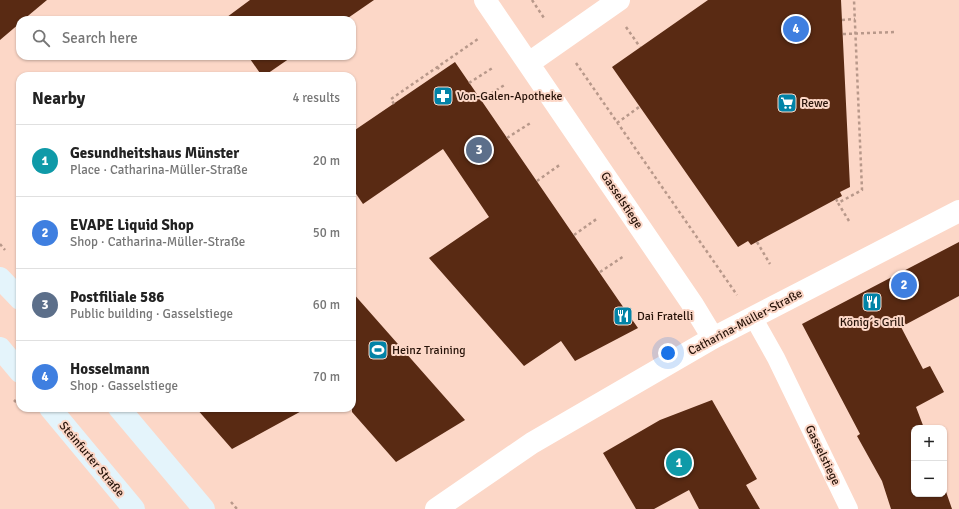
<!DOCTYPE html>
<html lang="en">
<head>
<meta charset="utf-8">
<style>
  :root { --surface:#fff; --page:#f6f6f6; --text:#222; --muted:#767676; --line:#e0e0e0; --accent:#0283a7 }
  body { margin:0; font-family:Signika,sans-serif; background:var(--page); color:var(--text) }
  .controls { position:absolute; right:12px; bottom:12px; display:grid; overflow:hidden; border-radius:8px; box-shadow:0 1px 3px #0004 }
  .controls button { width:36px; height:36px; display:grid; place-items:center; padding:0; border:0; border-bottom:1px solid var(--line); background:var(--surface); color:var(--text); font:20px sans-serif }
  .you { position:absolute; left:668px; top:353px; width:14px; height:14px; margin:-10px; border:3px solid #fff; border-radius:50%; background:#1a73e8; box-shadow:0 0 0 6px #1a73e833 }
  .badge { display:grid; place-items:center; width:26px; height:26px; border-radius:50%; background:var(--accent); color:#fff; font-size:13px; font-weight:700 }
  .pin { position:absolute; translate:-50% -50%; border:2px solid #fff; box-shadow:0 1px 4px #0006 }
  .list { margin:0; padding:0; list-style:none }
  h2 { display:flex; justify-content:space-between; align-items:center; height:52px; margin:0; padding:0 16px; font-size:17px }
  h2 small { font-size:13px; font-weight:400; color:var(--muted) }
  .list li { display:grid; grid-template-columns:26px 1fr auto; gap:12px; align-items:center; box-sizing:border-box; height:72px; padding:0 16px; border-top:1px solid var(--line) }
  .list b { display:block; font-size:15px; white-space:nowrap }
  .list p { margin:0; font-size:13px; white-space:nowrap; color:var(--muted) }
  .list em { font-size:13px; font-style:normal; color:var(--muted) }
  .icon { flex:none; width:22px; height:22px; fill:none; stroke:currentColor; stroke-width:2; stroke-linecap:round; stroke-linejoin:round }
  .map { position:relative; flex:none; width:959px; height:509px; overflow:hidden }
  .search { position:absolute; background:var(--surface); box-shadow:0 1px 3px #0004; left:16px; top:16px; width:340px; height:44px; display:flex; align-items:center; gap:10px; box-sizing:border-box; padding:0 14px; border-radius:12px; color:var(--muted); font-size:15px }
  .panel { position:absolute; background:var(--surface); box-shadow:0 1px 3px #0004; left:16px; top:72px; width:340px; height:340px; border-radius:12px }
  .map>svg:first-child { display:block }
  .building { fill:#592a13 }
  .lines { fill:none; stroke-linecap:round; stroke-linejoin:round }
  .path { stroke:#b8988a; stroke-width:2.5; stroke-dasharray:3 3; stroke-linecap:butt }
  .lane { stroke:#fff; stroke-width:18 }
  .street { stroke:#fff; stroke-width:22 }
  .secondary { stroke:#e4f4fb; stroke-width:22 }
  .labels { text-anchor:middle; stroke-width:4; stroke-linejoin:round; paint-order:stroke }
  .poi-label { font-size:12px; fill:#271309; stroke:#fcd7c7; text-anchor:start }
  .street-label { font-size:12px; fill:#271309; stroke:#fcd7c7 }
</style>
</head>
<body>
<div class="map">
<svg width="959" height="509" viewBox="0 0 959 509">
  <rect width="100%" height="100%" fill="#fcd7c7"/>
  <!-- building -->
  <path class="building" d="M0 0H47L23 20H20V23L0 40Z
    M250 0H374L345 20H223Z
    M708 0H841L850 187 840 192 842 196 751 245 748 241 738 247 612 67Z
    M248 56H293L264 76H262Z
    M455 62 619 301 638 328 575 361 561 341 524 366 429 258 489 217 443 149 363 204 352 188V132Z
    M959 242V296L901 327 923 369 930 366 944 392 916 407 924 428H914V494H944V486L952 509H891L882 481 857 436 860 434 802 324Z
    M352 292 465 420 396 462 352 412Z
    M712 400 757 479 746 485 760 509H699L689 490 654 509H636L603 453 660 420Z
    M196 408H307L232 449Z"/>
  <g class="lines">
    <!-- path -->
    <path class="path" d="M532 0 544 18
      M842 20 855 19
      M626 27 640 47
      M843 34 895 32
      M576 63 737 295
      M437 67 441 71
      M469 83 494 67
      M481 100 506 84
      M394 104 391 99 478 39
      M617 123 639 107
      M507 138 532 122
      M537 181 561 164
      M836 199 838 203
      M849 221 838 203 862 190 854 0
      M574 235 598 218
      M757 242 770 264
      M0 244 5 250
      M600 272 624 256
      M14 400 20 406
      M231 502 237 509"/>
    <!-- lane -->
    <path class="lane" d="M753 317 776 358 849 509"/>
    <!-- street -->
    <path class="street" d="M485 0 693 305 713 338
      M529 63 619 0
      M436 509 532 443 713 338 959 211"/>
    <!-- secondary -->
    <path class="secondary" d="M0 278 20 299
      M0 348 20 372
      M50 408 134 509
      M119 408 204 509"/>
  </g>
  <!-- icons -->
  <defs>
    <symbol id="pharmacy-square" viewBox="-11 -11 22 22"><rect x="-9" y="-9" width="18" height="18" rx="4" fill="#0283a7" stroke="#fcd7c7"/><path d="M-2-6h4v4h4v4h-4v4h-4v-4h-4v-4h4Z" fill="#fff"/></symbol>
    <symbol id="supermarket-square" viewBox="-11 -11 22 22"><rect x="-9" y="-9" width="18" height="18" rx="4" fill="#0283a7" stroke="#fcd7c7"/><path d="M-6-5.5h2.5l.6 2H6L4.5 2H-2.5L-4.4-4H-6ZM-1.5 3.2a1.3 1.3 0 1 0 .1 0ZM3 3.2a1.3 1.3 0 1 0 .1 0Z" fill="#fff"/></symbol>
    <symbol id="restaurant-square" viewBox="-11 -11 22 22"><rect x="-9" y="-9" width="18" height="18" rx="4" fill="#0283a7" stroke="#fcd7c7"/><path d="M-5-6h1v4h1v-4h1v4h1v-4h1v5L-1.5 .5V6h-2V.5L-5-1ZM5-6V6H3V1.5H1.5Q1.5-4 5-6Z" fill="#fff"/></symbol>
    <symbol id="stadium-square" viewBox="-11 -11 22 22"><rect x="-9" y="-9" width="18" height="18" rx="4" fill="#0283a7" stroke="#fcd7c7"/><path d="M0-5a6.5 5 0 1 0 0 10a6.5 5 0 1 0 0-10ZM-3.5-1.8h7v3.6h-7Z" fill="#fff"/></symbol>
  </defs>
  <g fill-rule="evenodd">
    <use href="#pharmacy-square" x="432" y="85" width="22" height="22"/>
    <use href="#supermarket-square" x="776" y="92" width="22" height="22"/>
    <use href="#restaurant-square" x="861" y="291" width="22" height="22"/>
    <use href="#restaurant-square" x="612" y="305" width="22" height="22"/>
    <use href="#stadium-square" x="367" y="339" width="22" height="22"/>
  </g>
  <g class="labels">
    <!-- poi labels -->
    <g class="poi-label">
      <text x="457" y="100">Von-Galen-Apotheke</text>
      <text x="801" y="107">Rewe</text>
      <text x="637" y="320">Dai Fratelli</text>
      <text x="872" y="326" text-anchor="middle">König´s Grill</text>
      <text x="392" y="354">Heinz Training</text>
    </g>
    <!-- street labels -->
    <g class="street-label">
      <text transform="translate(622 200) rotate(56)" y="4">Gasselstiege</text>
      <text transform="translate(745 322) rotate(-28)" y="4">Catharina-Müller-Straße</text>
      <text transform="translate(823 455) rotate(64)" y="4">Gasselstiege</text>
      <text transform="translate(92 459) rotate(50)" y="4">Steinfurter Straße</text>
    </g>
  </g>
</svg>
<div class="controls">
<button>+</button>
<button>−</button>
</div>
<div class="you"></div>
<div class="pin badge" style="left:679px;top:463px;background:#0f9aa8">1</div>
<div class="pin badge" style="left:904px;top:285px;background:#3f7fe0">2</div>
<div class="pin badge" style="left:479px;top:150px;background:#5c6f8a">3</div>
<div class="pin badge" style="left:796px;top:29px;background:#3f7fe0">4</div>
<div class="search"><svg class="icon" aria-label="search" viewBox="0 0 24 24"><circle cx="10" cy="10" r="6"/><path d="M15 15l6 6"/></svg>Search here</div>
<section class="panel">
<h2>Nearby<small>4 results</small></h2>
<ul class="list">
<li><span class="badge" style="background:#0f9aa8">1</span><div><b>Gesundheitshaus Münster</b><p>Place · Catharina-Müller-Straße</p></div><em>20 m</em></li>
<li><span class="badge" style="background:#3f7fe0">2</span><div><b>EVAPE Liquid Shop</b><p>Shop · Catharina-Müller-Straße</p></div><em>50 m</em></li>
<li><span class="badge" style="background:#5c6f8a">3</span><div><b>Postfiliale 586</b><p>Public building · Gasselstiege</p></div><em>60 m</em></li>
<li><span class="badge" style="background:#3f7fe0">4</span><div><b>Hosselmann</b><p>Shop · Gasselstiege</p></div><em>70 m</em></li>
</ul>
</section>
</div>
</body>
</html>
